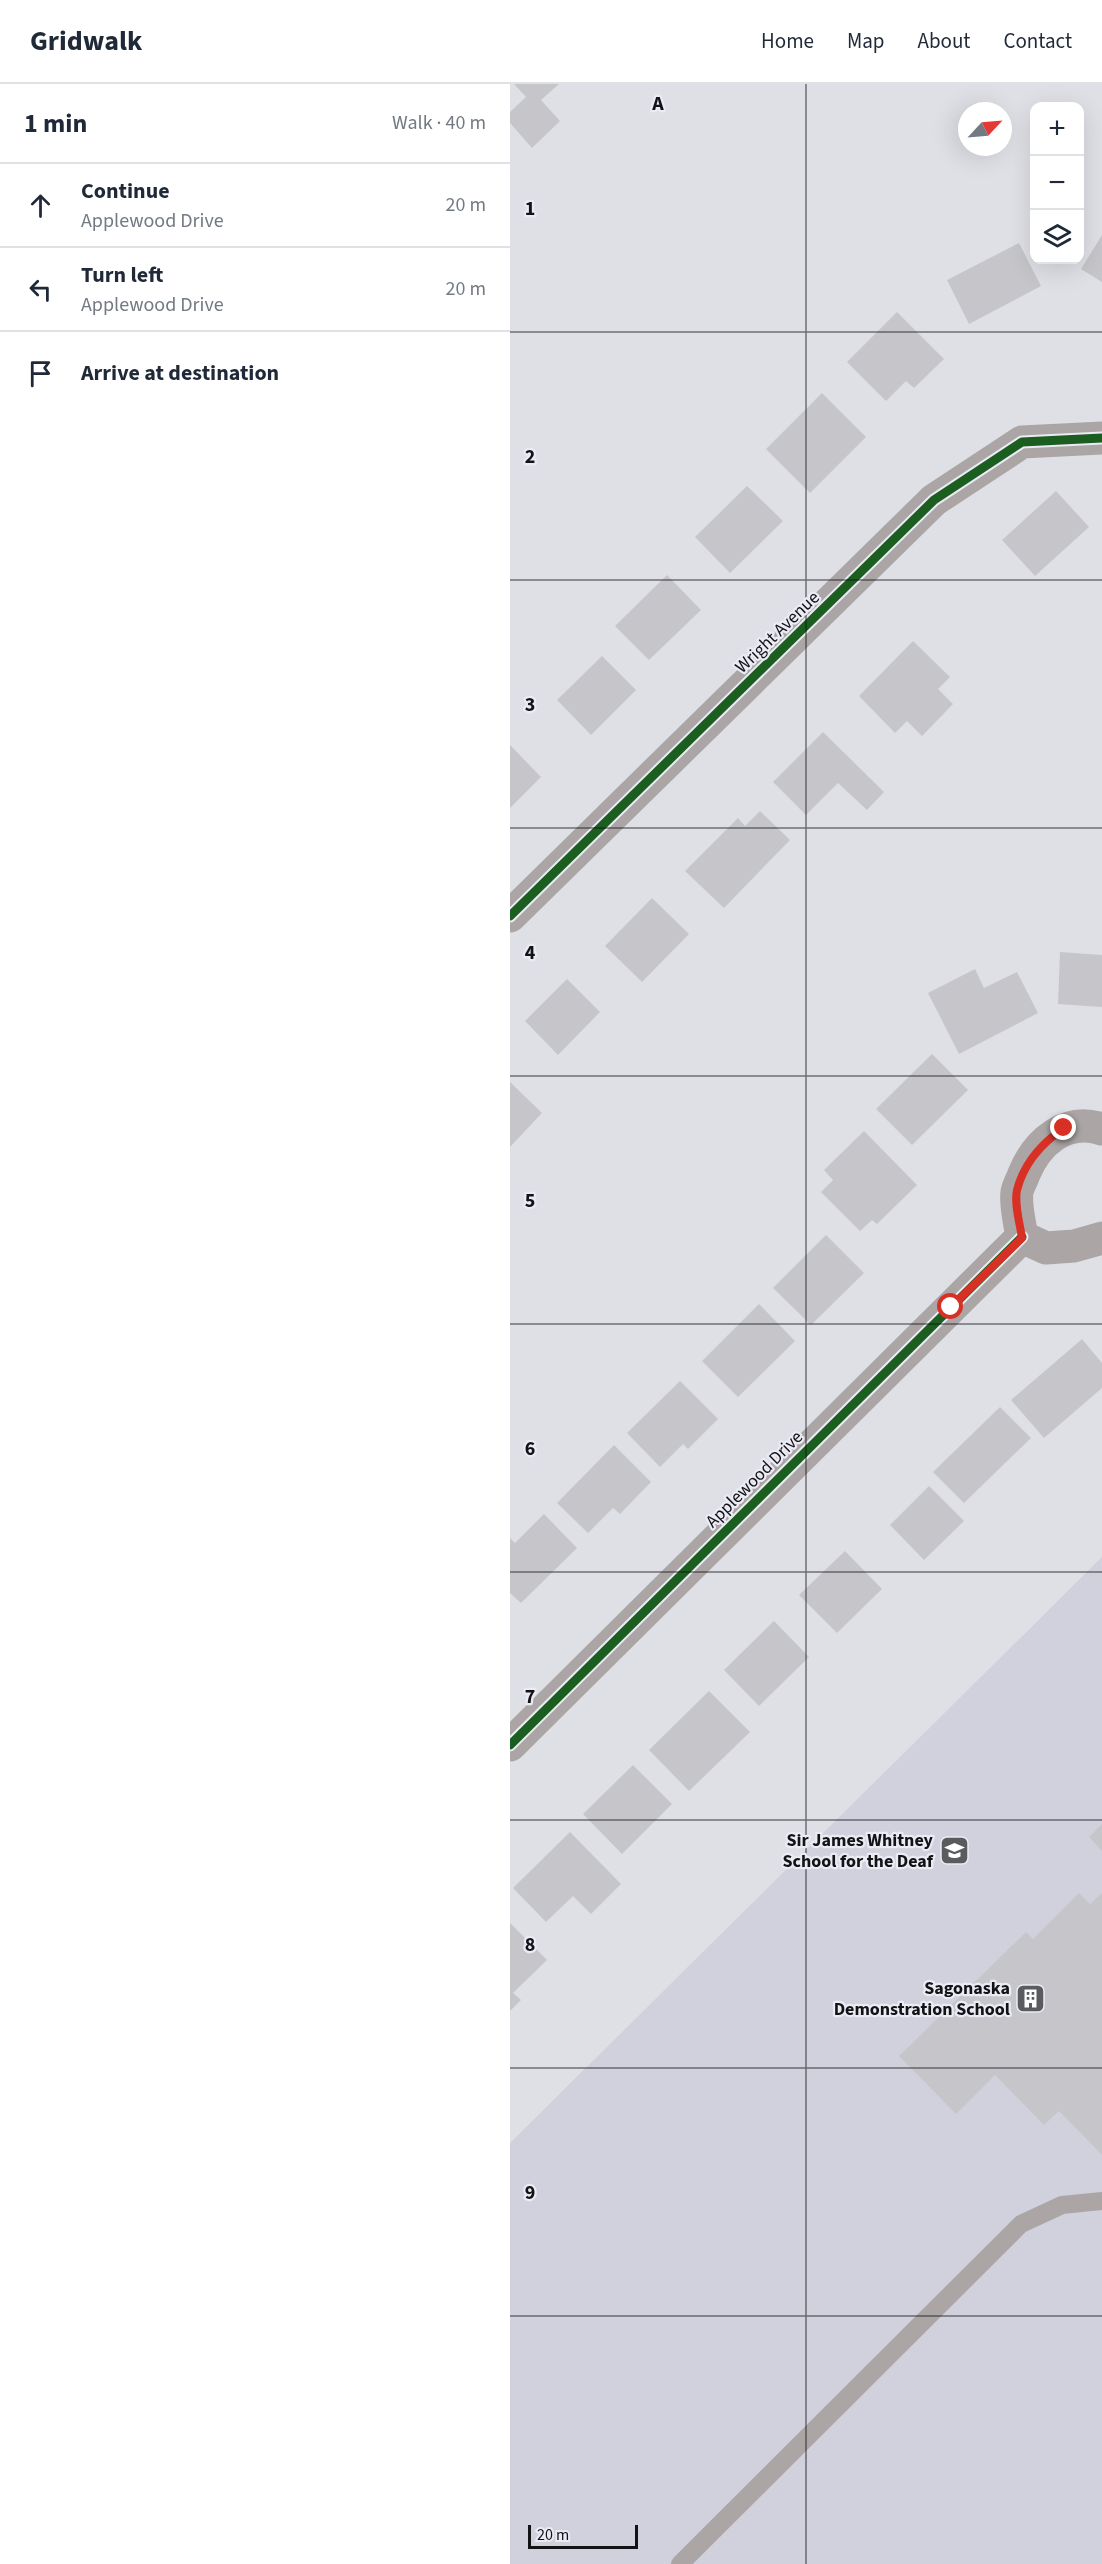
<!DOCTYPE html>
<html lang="en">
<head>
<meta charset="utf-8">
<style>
  :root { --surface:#fff; --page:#f6f6f7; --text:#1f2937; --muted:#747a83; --line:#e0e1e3 }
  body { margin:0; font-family:"Source Sans 3",sans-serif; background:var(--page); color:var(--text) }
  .controls { position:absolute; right:18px; top:18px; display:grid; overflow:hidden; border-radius:12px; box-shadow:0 6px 24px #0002 }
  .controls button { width:54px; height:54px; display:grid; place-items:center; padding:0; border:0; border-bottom:2px solid var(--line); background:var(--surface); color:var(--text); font:30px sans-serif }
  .compass { position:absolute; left:448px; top:18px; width:54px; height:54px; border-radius:50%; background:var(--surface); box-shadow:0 6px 24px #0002; rotate:64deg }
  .scale { position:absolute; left:18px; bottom:15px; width:110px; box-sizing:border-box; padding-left:6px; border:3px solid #131316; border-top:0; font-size:16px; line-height:21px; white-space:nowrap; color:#131316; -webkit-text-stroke:4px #eaebf4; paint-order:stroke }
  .stop { position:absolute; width:18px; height:18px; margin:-14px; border:4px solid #d93025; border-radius:50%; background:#fff }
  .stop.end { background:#d93025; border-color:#fff; box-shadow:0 2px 6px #0008 }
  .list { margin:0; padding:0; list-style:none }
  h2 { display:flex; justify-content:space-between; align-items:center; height:78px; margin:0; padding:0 24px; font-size:26px }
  h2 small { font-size:20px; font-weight:400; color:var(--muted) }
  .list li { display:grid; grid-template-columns:39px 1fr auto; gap:18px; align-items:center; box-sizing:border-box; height:84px; padding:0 24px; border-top:2px solid var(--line) }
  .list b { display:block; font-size:22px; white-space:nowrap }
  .list p { margin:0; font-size:20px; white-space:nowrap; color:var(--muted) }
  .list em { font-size:20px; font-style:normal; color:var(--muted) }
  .icon { flex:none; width:33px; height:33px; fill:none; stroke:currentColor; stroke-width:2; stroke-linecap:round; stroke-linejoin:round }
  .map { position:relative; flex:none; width:592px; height:2480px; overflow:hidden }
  header { display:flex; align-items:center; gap:36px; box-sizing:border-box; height:84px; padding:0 30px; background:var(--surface); border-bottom:2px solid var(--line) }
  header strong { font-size:28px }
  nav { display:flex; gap:33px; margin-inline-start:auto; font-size:21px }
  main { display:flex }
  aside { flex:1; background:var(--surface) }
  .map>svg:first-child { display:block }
  .built { fill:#d0d1dc }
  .building { fill:#c6c6ca }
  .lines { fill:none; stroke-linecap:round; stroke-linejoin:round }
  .lane { stroke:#aba6a5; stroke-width:18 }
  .street { stroke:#aba6a5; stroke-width:33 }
  .cycleway-casing { stroke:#eaebf4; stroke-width:13 }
  .cycleway { stroke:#1b5e20; stroke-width:9 }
  .route { stroke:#d93025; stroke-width:8 }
  .grid { fill:none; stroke:#131316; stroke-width:1.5; stroke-opacity:0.55 }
  .labels { text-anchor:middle; stroke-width:4.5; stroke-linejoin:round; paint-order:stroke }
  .street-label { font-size:18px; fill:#131316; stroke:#eaebf4 }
  .poi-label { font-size:18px; font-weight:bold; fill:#131316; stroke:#eaebf4; text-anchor:end }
  .grid-label { font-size:20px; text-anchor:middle; font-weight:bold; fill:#131316; stroke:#eaebf4; stroke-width:4.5; stroke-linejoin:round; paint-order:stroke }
</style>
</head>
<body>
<header>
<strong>Gridwalk</strong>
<nav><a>Home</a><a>Map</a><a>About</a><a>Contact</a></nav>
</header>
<main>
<aside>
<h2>1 min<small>Walk · 40 m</small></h2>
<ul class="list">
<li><svg class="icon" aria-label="ahead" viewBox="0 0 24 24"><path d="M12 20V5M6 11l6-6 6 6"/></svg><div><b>Continue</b><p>Applewood Drive</p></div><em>20 m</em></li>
<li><svg class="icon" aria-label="left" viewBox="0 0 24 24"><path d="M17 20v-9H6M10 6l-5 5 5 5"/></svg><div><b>Turn left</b><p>Applewood Drive</p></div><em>20 m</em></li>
<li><svg class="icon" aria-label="arrive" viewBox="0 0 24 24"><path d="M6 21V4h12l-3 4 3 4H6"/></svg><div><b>Arrive at destination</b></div></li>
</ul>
</aside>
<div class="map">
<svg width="592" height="2480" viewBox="0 0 592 2480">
  <rect width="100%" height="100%" fill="#dfe0e5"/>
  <!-- built -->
  <path class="built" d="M592 1473V2480H0V2059Z"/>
  <!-- building -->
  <path class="building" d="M4 0H49L31 16 50 37 22 64 0 39V28L16 13Z
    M592 151V198L571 185Z
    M509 159 531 202 459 240 437 196Z
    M387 228 434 275 404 304 396 297 376 317 337 278Z
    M312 309 356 353 300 409 256 365Z
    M237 402 273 437 220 489 185 453Z
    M546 407 579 443 525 492 492 456Z
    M157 491 191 526 139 576 105 542Z
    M403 557 440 593 428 605 443 620 412 652 397 637 385 649 349 612Z
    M92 572 126 606 81 651 47 616Z
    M313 648 374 708 357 726 328 699 296 731 263 698Z
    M0 661 31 693 0 724Z
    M250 727 280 756 214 824 175 787 228 734 235 742Z
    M142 814 179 850 132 898 95 862Z
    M550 868 592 871V923L548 920Z
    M465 885 474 904 507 888 528 929 449 970 418 909Z
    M57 895 90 928 48 971 15 937Z
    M422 970 458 1006 402 1061 366 1025Z
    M0 998 32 1029 0 1063Z
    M354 1047 407 1101 367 1140 362 1136 350 1147 311 1108 323 1096 314 1086Z
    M316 1151 354 1189 301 1241 263 1204Z
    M249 1220 285 1257 228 1313 192 1277Z
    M572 1255 592 1279V1304L534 1354 501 1316Z
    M170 1297 208 1335 178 1365 173 1360 150 1383 117 1349Z
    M490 1323 521 1354 454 1419 423 1388Z
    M104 1361 141 1398 110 1430 103 1424 78 1449 47 1419Z
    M419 1402 454 1437 414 1476 380 1441Z
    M34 1430 67 1464 11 1519 0 1509V1454L5 1459Z
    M335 1467 372 1505 327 1549 289 1511Z
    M264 1537 299 1573 249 1622 214 1586Z
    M199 1607 240 1648 179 1707 139 1666Z
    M123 1681 162 1720 112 1770 73 1730Z
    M592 1740V1767L579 1753Z
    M60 1748 111 1800 81 1830 63 1812 36 1838 3 1804Z
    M569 1809 580 1820 592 1809V2071L549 2027 534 2041 485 1991 446 2030 389 1972 516 1848 523 1855Z
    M0 1839 37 1876 3 1909 11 1916 0 1927Z"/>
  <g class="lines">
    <!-- lane -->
    <path class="lane" d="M170 2480 511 2140 552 2121 592 2117"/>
    <!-- street -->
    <path class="street" d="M0 832 424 416 512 358 592 354
      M512 1153C510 1140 505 1121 507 1108 508 1102 512 1096 514 1090 527 1058 556 1033 592 1045
      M512 1153 536 1164 564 1162 592 1154
      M0 1661 512 1153"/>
    <defs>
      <path id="cycleway" d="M0 832 424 416 512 358 592 354
        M0 1661 512 1153"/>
    </defs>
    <!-- cycleway casing -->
    <use href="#cycleway" class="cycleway-casing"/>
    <!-- cycleway -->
    <use href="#cycleway" class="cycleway"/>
  </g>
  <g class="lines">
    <!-- route -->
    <path class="route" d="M441 1223 512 1154C510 1140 504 1120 507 1106 514 1079 532 1059 554 1044"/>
  </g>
  <!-- grid -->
  <path class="grid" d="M296 0V2480M0 248H592M0 496H592M0 744H592M0 992H592M0 1240H592M0 1488H592M0 1736H592M0 1984H592M0 2232H592"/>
  <!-- icons -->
  <defs>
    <symbol id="school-square" viewBox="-11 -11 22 22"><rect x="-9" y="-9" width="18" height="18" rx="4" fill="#5a5b5e" stroke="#eaebf4"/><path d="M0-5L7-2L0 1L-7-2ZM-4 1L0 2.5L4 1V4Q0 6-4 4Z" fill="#fff"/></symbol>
    <symbol id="building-square" viewBox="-11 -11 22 22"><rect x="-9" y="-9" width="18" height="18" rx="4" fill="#5a5b5e" stroke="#eaebf4"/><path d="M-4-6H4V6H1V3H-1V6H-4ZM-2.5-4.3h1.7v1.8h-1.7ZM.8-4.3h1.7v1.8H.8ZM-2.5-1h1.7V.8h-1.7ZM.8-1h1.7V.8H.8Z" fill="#fff"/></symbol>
  </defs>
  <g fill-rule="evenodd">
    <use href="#school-square" x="428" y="1750" width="33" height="33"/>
    <use href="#building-square" x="504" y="1898" width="33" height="33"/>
  </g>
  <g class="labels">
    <!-- street labels -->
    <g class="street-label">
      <text transform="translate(267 548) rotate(-44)" y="6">Wright Avenue</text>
      <text transform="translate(244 1395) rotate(-45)" y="6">Applewood Drive</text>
    </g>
    <!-- poi labels -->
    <g class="poi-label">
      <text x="423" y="1762">Sir James Whitney<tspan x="423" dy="21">School for the Deaf</tspan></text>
      <text x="500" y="1910">Sagonaska<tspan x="500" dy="21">Demonstration School</tspan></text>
    </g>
  </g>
  <g class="grid-label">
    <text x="148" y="26">A</text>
    <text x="20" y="131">1</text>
    <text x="20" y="379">2</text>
    <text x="20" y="627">3</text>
    <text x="20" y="875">4</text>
    <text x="20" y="1123">5</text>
    <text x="20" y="1371">6</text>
    <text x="20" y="1619">7</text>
    <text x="20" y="1867">8</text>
    <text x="20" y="2115">9</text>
  </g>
</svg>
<div class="controls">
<button>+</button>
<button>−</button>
<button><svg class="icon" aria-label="layers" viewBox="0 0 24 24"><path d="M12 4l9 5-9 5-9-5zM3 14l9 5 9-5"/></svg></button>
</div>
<svg class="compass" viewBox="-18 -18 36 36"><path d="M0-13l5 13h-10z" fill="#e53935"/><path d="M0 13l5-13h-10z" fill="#747a83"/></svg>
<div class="scale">20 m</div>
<div class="stop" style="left:441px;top:1223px"></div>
<div class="stop end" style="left:554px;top:1044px"></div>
</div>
</main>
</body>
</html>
